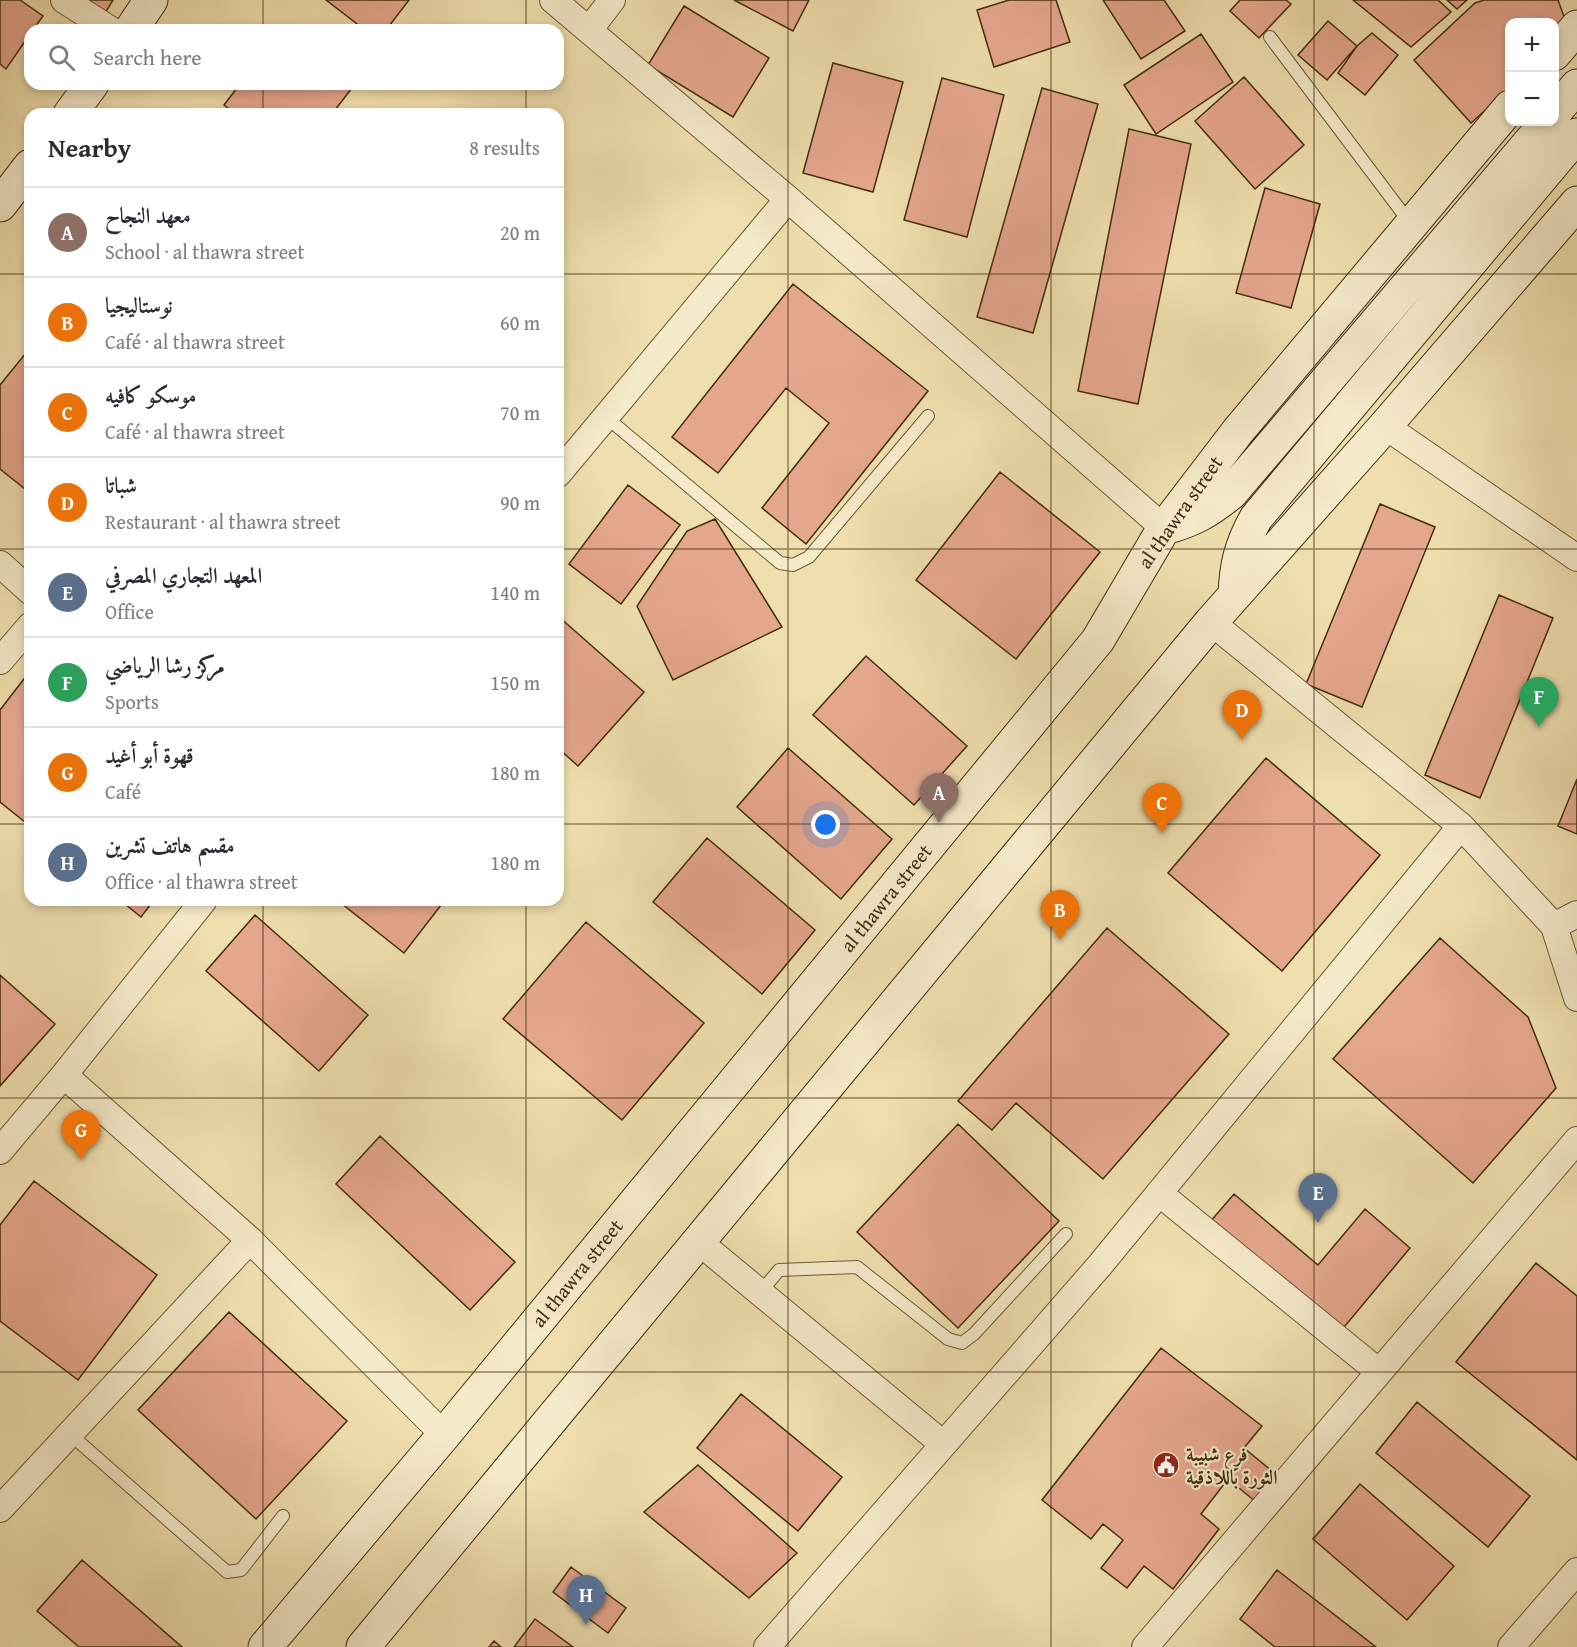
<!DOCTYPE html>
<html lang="en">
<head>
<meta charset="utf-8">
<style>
  :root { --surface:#fff; --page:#f2f2f3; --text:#2b2b33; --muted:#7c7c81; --line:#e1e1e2; --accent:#8f2418 }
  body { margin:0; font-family:"Gentium Book Plus",Amiri,serif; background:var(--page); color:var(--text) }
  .controls { position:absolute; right:18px; top:18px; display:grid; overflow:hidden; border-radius:12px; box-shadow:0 3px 9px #0003 }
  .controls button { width:54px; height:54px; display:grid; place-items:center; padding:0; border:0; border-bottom:2px solid var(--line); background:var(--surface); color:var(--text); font:30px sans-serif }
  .you { position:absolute; left:826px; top:825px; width:21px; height:21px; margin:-15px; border:4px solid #fff; border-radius:50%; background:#1a73e8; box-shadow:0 0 0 9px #1a73e833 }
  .badge { display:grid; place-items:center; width:39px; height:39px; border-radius:50%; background:var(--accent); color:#fff; font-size:20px; font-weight:700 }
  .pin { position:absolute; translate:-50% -50px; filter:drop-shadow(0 2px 3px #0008) }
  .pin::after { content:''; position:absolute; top:32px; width:21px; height:18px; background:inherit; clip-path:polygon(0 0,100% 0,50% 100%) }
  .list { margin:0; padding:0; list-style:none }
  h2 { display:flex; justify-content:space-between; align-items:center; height:78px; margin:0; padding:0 24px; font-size:26px }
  h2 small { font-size:20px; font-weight:400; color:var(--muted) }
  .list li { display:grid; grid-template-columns:39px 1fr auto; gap:18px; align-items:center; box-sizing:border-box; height:90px; padding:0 24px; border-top:2px solid var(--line) }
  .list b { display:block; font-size:22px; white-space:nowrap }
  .list p { margin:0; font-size:20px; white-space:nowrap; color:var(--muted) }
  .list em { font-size:20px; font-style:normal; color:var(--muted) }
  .icon { flex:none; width:33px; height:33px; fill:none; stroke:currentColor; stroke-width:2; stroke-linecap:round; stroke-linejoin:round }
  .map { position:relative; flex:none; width:1577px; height:1647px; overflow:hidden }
  .search { position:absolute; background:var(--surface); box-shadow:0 3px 9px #0003; left:24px; top:24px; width:540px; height:66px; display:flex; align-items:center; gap:15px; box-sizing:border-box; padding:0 21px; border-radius:18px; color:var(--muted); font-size:22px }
  .panel { position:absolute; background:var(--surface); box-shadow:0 3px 9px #0003; left:24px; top:108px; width:540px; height:798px; border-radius:18px }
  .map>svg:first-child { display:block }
  .building { fill:#e6a78f; stroke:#422d0e; stroke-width:1.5 }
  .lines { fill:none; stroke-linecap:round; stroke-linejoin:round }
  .lane-casing { stroke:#6e5a36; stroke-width:14 }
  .street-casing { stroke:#6e5a36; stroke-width:28 }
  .secondary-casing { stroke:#422d0e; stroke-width:35 }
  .lane { stroke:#f5eaca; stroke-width:12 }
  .street { stroke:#f5eaca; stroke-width:26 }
  .secondary { stroke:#f5eaca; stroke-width:33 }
  .grid { fill:none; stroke:#422d0e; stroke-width:1.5; stroke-opacity:0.55 }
  .labels { text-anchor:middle; stroke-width:4.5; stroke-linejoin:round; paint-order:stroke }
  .street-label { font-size:20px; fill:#422d0e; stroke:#f5eaca }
  .poi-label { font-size:20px; font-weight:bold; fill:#422d0e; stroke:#f5eaca; text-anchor:start }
</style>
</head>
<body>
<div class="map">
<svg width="1577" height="1647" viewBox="0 0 1577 1647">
  <rect width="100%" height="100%" fill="#f0dfae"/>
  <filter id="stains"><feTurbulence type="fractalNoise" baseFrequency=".00333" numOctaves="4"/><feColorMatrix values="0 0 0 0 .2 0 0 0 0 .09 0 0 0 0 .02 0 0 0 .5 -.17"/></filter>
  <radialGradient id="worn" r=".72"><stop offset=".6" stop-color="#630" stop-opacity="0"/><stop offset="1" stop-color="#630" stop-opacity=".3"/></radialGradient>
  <!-- building -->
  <path class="building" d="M0 0H20L43 16 33 30H30V34L6 69 0 64Z
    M79 0H113L104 15Z
    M326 0H409L386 30H365Z
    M734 0H809L793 31Z
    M1009 0H1056L1070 42 994 67 977 10Z
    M1103 0H1164L1185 31 1141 59Z
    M1240 0H1286L1291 4 1259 38 1230 11Z
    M1353 0H1438L1451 12 1411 47Z
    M1447 0H1467L1457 9Z
    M1484 0H1558L1566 22 1554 26V22H1510V88L1471 123 1414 60 1475 3Z
    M684 6 769 58 733 117 648 65Z
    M1328 21 1357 46 1327 80 1298 55Z
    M1372 33 1398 55 1365 95 1338 73 1357 46Z
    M1201 34 1233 82 1156 134 1124 85Z
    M833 63 903 82 873 192 803 173Z
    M1244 77 1304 145 1255 189 1195 121Z
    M942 78 1004 95 967 237 904 220Z
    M240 84H355L332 114H235L224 105Z
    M1042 88 1098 104 1033 333 977 317Z
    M1129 129 1191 144 1138 404 1078 391Z
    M1265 188 1320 204 1291 308 1236 293Z
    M793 284 928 391 806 544 762 508 829 423 786 388 718 473 672 437Z
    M30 348V493L0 469V385Z
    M1000 472 1100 552 1016 659 916 580Z
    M628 485 680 525 621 604 569 564Z
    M1380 504 1435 527 1362 707 1306 684Z
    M715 519 782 627 673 680 637 606 687 531Z
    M1499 595 1553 618 1480 798 1425 775Z
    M558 616 644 692 578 766 558 748Z
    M866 656 967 746 914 805 813 715Z
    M30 671V826L0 802V710Z
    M788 748 892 839 841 899 737 807Z
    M1266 758 1380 855 1282 971 1168 873Z
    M1577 779V834L1558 826Z
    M707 838 815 930 762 994 653 902Z
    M120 900H154L141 917Z
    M337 900H445L404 953Z
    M255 915 368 1015 319 1071 206 971Z
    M586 922 704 1023 622 1120 503 1019Z
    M1107 928 1229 1034 1103 1179 1016 1103 992 1130 958 1101Z
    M1440 938 1528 1017 1556 1088 1473 1183 1333 1059Z
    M0 975 55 1024 0 1086Z
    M958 1124 1059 1221 958 1328 857 1232Z
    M380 1136 515 1262 470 1310 336 1184Z
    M34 1181 157 1275 78 1380 0 1321V1225Z
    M1234 1194 1318 1265 1365 1209 1410 1248 1340 1332 1210 1222Z
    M1536 1263 1577 1296V1460L1456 1362Z
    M229 1312 347 1421 256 1519 138 1410Z
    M1161 1348 1262 1426 1244 1448 1277 1475 1256 1502 1228 1479 1201 1514 1219 1529 1173 1589 1144 1566 1127 1588 1101 1568 1123 1540 1103 1524 1091 1539 1042 1500Z
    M741 1394 842 1477 798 1531 697 1448Z
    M1417 1402 1530 1496 1488 1547 1376 1453Z
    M698 1465 797 1553 749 1598 644 1512Z
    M1360 1484 1454 1566 1407 1620 1313 1539Z
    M82 1560 182 1647H79L37 1611Z
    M571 1567 626 1608 608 1633 553 1592Z
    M1277 1570 1376 1647H1275L1240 1619Z
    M535 1619 573 1647H514Z
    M494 1641 501 1647H489Z"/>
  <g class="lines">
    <defs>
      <path id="lane" d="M1270 37 1410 223
        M606 417 780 563 793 565 809 557 928 416
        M760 1293 779 1270 857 1267 948 1339 962 1343 974 1334 1066 1234
        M70 1434 227 1572 241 1570 283 1516"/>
      <path id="street" d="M64 0 111 30
        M553 0 788 199 1164 528
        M589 30 612 0
        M1385 426 1577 558
        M558 474 788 199
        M0 564 30 591
        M1211 622 1461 826 1554 926 1577 998
        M0 661 30 626
        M1554 926 1577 914
        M64 1075 250 1240 444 1435
        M0 1151 64 1075 204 900
        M1159 1193 1379 1372
        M699 1242 943 1444
        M0 1509 250 1240
        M767 1647 1100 1265 1461 826
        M1145 1647 1577 1140
        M1511 1647 1577 1571"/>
      <path id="secondary" d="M131 30 151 0
        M1554 54 1577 27
        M1554 113 1577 86
        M70 114 92 84
        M0 205 30 166
        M1164 528C1192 521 1209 511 1231 493L1547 122
        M1235 595C1236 565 1241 545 1256 518L1577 135
        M265 1647 444 1435 1098 640 1164 528 1238 431 1510 107
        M363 1647 1211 622 1385 426 1577 203"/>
    </defs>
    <!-- lane casing -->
    <use href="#lane" class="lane-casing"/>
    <!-- street casing -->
    <use href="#street" class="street-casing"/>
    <!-- secondary casing -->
    <use href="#secondary" class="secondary-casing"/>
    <!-- lane -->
    <use href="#lane" class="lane"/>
    <!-- street -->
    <use href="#street" class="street"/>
    <!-- secondary -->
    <use href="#secondary" class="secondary"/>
  </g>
  <!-- grid -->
  <path class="grid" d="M263 0V30M526 0V30M788 0V1647M1051 0V1647M1314 0V1647M263 84V114M526 84V114M0 274H30M558 274H1577M0 549H30M558 549H1577M0 824H30M558 824H1577M263 900V1647M526 900V1647M0 1098H1577M0 1372H1577"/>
  <!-- icons -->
  <defs>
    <symbol id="civic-disc" viewBox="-11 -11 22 22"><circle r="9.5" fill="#8f2418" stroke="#f5eaca"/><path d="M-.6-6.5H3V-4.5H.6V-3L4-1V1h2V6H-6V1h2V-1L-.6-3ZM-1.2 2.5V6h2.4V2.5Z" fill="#fff"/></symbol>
  </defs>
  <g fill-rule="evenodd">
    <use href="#civic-disc" x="1151" y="1450" width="30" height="30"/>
  </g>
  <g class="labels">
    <!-- street labels -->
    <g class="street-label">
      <text transform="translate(1180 512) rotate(-55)" y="7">al thawra street</text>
      <text transform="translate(886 898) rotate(-51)" y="7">al thawra street</text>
      <text transform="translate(577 1273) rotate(-51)" y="7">al thawra street</text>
    </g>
    <!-- poi labels -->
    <g class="poi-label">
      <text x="1186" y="1461">فرع شبيبة<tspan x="1186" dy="23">الثورة باللاذقية</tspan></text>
    </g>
  </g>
  <rect width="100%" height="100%" filter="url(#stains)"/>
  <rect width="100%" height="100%" fill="url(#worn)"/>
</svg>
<div class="controls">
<button>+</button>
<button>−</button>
</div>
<div class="you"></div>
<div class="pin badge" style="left:939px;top:823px;background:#8d6e63">A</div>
<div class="pin badge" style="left:1060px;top:940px;background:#e8710a">B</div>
<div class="pin badge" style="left:1162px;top:833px;background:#e8710a">C</div>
<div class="pin badge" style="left:1242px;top:740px;background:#e8710a">D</div>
<div class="pin badge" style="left:1318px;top:1223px;background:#5c6f8a">E</div>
<div class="pin badge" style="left:1539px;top:727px;background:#2e9e5b">F</div>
<div class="pin badge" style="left:81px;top:1160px;background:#e8710a">G</div>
<div class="pin badge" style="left:586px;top:1625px;background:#5c6f8a">H</div>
<div class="search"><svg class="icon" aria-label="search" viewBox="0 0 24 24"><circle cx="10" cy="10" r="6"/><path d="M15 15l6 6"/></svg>Search here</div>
<section class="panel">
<h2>Nearby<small>8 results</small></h2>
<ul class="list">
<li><span class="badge" style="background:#8d6e63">A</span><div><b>معهد النجاح</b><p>School · al thawra street</p></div><em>20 m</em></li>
<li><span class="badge" style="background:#e8710a">B</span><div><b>نوستاليجيا</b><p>Café · al thawra street</p></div><em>60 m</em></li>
<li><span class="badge" style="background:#e8710a">C</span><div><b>موسكو كافيه</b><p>Café · al thawra street</p></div><em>70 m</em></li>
<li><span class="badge" style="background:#e8710a">D</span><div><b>شباتا</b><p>Restaurant · al thawra street</p></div><em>90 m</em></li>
<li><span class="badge" style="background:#5c6f8a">E</span><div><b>المعهد التجاري المصرفي</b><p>Office</p></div><em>140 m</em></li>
<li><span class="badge" style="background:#2e9e5b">F</span><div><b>مركز رشا الرياضي</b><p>Sports</p></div><em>150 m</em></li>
<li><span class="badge" style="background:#e8710a">G</span><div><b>قهوة أبو أغيد</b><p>Café</p></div><em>180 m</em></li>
<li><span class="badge" style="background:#5c6f8a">H</span><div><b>مقسم هاتف تشرين</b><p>Office · al thawra street</p></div><em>180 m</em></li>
</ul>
</section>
</div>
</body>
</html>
